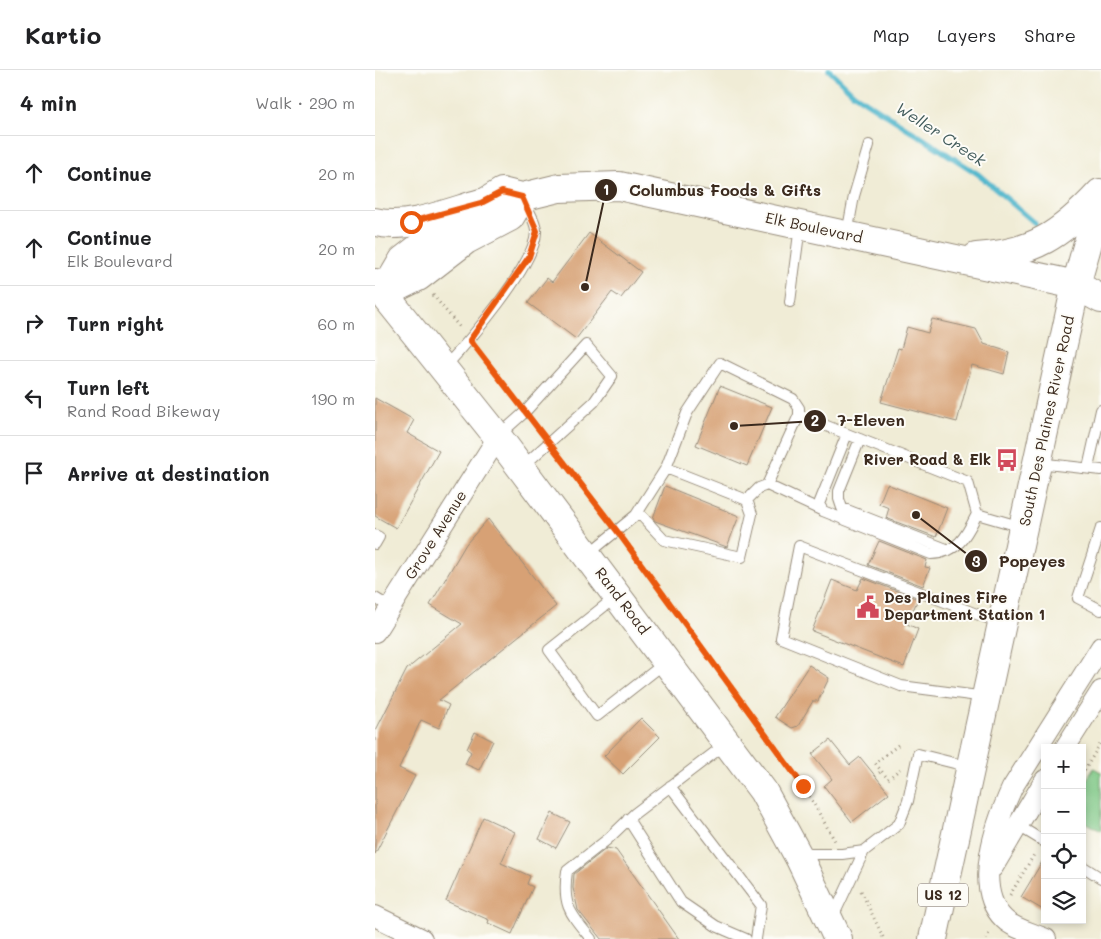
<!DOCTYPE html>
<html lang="en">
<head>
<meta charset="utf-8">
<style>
  :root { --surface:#fff; --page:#f6f6f6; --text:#202124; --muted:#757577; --line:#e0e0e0 }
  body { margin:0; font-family:Mali,sans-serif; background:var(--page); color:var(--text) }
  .controls { position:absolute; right:15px; bottom:15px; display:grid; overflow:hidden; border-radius:0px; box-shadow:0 2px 8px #0003 }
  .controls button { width:45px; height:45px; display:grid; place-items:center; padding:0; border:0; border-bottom:1px solid var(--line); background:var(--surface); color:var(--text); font:25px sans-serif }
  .stop { position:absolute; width:15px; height:15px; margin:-11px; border:4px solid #ea580c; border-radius:50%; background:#fff }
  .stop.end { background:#ea580c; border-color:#fff; box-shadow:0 1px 5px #0008 }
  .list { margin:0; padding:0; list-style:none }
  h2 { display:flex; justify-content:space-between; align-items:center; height:65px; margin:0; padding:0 20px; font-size:21px }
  h2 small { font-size:16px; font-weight:400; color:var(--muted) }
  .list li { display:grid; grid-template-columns:32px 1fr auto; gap:15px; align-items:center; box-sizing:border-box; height:75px; padding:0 20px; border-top:1px solid var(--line) }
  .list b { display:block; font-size:19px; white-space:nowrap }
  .list p { margin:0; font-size:16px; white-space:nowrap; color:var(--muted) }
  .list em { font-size:16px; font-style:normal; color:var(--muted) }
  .icon { flex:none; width:28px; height:28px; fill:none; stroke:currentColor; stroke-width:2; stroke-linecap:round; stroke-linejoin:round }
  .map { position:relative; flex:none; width:726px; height:869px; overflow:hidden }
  header { display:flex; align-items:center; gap:30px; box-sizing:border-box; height:70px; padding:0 25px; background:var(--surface); border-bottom:1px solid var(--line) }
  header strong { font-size:24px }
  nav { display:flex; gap:28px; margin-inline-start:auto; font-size:18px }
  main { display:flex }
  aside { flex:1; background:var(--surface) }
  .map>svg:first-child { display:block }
  .green { fill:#7ec785; stroke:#5c7852 }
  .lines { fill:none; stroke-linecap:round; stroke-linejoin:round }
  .stream { stroke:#4db5cb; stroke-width:5.5 }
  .building { fill:#d7a174 }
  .lane-casing { stroke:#968b7a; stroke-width:12 }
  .street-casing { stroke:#968b7a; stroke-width:22 }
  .secondary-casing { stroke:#968b7a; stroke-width:30 }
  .primary-casing { stroke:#968b7a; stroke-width:30 }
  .path { stroke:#968b7a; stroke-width:3; stroke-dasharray:1 4; stroke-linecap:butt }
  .lane { stroke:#fff; stroke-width:10 }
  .street { stroke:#fff; stroke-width:20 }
  .secondary { stroke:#fff; stroke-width:28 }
  .primary { stroke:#fff; stroke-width:28 }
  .route { stroke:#ea580c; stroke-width:6 }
  .labels { text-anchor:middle; stroke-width:4; stroke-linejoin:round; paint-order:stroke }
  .shield { fill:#fdfcf7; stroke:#75695f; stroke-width:1 }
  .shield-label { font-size:14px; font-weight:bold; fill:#3b2a1e }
  .street-label { font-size:15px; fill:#3b2a1e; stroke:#fdfcf7 }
  .poi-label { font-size:15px; font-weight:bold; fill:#3b2a1e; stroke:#fdfcf7; text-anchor:end }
  .water-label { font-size:16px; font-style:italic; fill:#415b5b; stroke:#fdfcf7 }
  .leader { fill:none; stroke:#3b2a1e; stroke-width:2 }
  .callout-dot { fill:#3b2a1e; stroke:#fdfcf7; stroke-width:2 }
  .mark-label { font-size:15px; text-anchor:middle; font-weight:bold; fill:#fff }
  .callout-label { font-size:16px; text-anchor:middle; font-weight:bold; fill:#3b2a1e; stroke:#fdfcf7; stroke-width:4; stroke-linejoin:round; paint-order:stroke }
</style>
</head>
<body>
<header>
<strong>Kartio</strong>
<nav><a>Map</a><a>Layers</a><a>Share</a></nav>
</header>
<main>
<aside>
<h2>4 min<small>Walk · 290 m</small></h2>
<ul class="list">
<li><svg class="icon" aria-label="ahead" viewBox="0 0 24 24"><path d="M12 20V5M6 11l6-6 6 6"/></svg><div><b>Continue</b></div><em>20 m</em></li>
<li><svg class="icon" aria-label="ahead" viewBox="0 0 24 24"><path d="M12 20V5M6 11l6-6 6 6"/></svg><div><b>Continue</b><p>Elk Boulevard</p></div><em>20 m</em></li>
<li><svg class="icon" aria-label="right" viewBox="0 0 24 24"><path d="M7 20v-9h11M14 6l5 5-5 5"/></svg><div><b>Turn right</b></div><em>60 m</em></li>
<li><svg class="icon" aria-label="left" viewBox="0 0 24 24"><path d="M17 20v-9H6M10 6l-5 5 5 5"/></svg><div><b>Turn left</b><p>Rand Road Bikeway</p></div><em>190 m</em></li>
<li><svg class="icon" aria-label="arrive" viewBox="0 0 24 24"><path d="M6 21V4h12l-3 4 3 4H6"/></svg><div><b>Arrive at destination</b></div></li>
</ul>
</aside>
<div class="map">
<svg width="726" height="869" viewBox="0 0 726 869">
  <rect width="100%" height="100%" fill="#fdfcf7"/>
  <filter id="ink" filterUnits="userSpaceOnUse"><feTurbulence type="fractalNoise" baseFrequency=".02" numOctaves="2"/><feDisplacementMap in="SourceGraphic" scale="10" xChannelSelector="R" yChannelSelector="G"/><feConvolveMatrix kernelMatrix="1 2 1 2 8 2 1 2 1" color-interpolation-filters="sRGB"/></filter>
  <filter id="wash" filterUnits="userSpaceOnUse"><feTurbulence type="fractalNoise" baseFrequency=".0096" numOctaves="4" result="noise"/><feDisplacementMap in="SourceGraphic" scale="20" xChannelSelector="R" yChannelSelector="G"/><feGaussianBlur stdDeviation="1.12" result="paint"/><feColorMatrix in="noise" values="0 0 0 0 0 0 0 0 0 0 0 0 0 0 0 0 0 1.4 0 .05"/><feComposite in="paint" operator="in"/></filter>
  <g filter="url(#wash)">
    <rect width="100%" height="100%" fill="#f0ecd6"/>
    <!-- green -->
    <path class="green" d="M719 698 726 702V761L707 750V717Z"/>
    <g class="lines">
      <!-- stream -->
      <path class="stream" d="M454 0 479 24 603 104 660 153"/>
    </g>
    <g id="blocks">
      <!-- building -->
      <path class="building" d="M214 163 266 202 246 228 237 222 201 269 153 233 172 208 177 212Z
        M557 249 601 259 609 274 634 282 629 304 597 295 582 352 506 332 523 278 526 279 532 257 553 263Z
        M345 316 397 337 372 396 321 375Z
        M0 328 39 350 32 363 64 381 21 458 0 446Z
        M512 414 572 438 561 467 511 448 514 438 504 434Z
        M290 416 364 446 352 477 280 451 278 448Z
        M113 449 181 536 64 630 74 635 64 658 46 650 24 698 40 706 0 784V662L32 599 87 554 55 535 91 474Z
        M504 471 552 490 550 497 555 498 548 516 493 495Z
        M488 508 543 529 532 554 543 559 529 597 437 561 457 510 482 520Z
        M434 595 454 608 443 631H438L423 656 417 658 400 647Z
        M266 648 285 667 248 704 229 686Z
        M100 662 118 671 104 700 90 694 96 682 92 679Z
        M455 670 475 695 485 687 514 723 477 752 449 716 457 709 437 684Z
        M177 743 195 752 181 778 164 769Z
        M108 747 140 762 126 793 155 806 152 814 158 817 137 864 113 853 114 850 71 831Z
        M232 778 241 780 304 869H226L203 840 198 818 199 804Z
        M670 787V841L646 827Z"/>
    </g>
  </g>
  <g filter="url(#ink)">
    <use href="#blocks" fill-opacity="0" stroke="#968b7a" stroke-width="1"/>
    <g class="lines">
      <defs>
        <path id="lane" d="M472 164 479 126 494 75
          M415 232 425 156
          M69 298C93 272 160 196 161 162 162 153 152 139 149 130
          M123 366 150 342 211 275 237 306 219 332 147 397
          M485 369 464 421V429L467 438 574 480
          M663 393 726 400
          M713 398 726 340
          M392 415 424 345V338L418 329 345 293 312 343 291 398 372 430 384 418 392 415 448 441 556 484C583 483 591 466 602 444L593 412 424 345
          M448 441 444 434 472 364
          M263 442 289 470 367 487 377 444 372 430
          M602 444 647 457
          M726 458 703 528 726 540
          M0 465 4 467 0 474
          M212 485 261 445 291 398
          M242 526 174 580 222 646 291 592
          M0 528 15 537
          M611 627 526 616 406 568 424 476 625 553
          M295 716 386 835 381 869
          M253 749 306 832 341 856 371 869
          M642 755 670 772
          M425 784H467L489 781
          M707 796 726 808
          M458 847 489 781 524 754 533 731 543 684 595 697
          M216 869C195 843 187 836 192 801L233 769 259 744 352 673"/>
        <path id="street" d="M0 562 123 367
          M690 678 726 621
          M618 797 670 710
          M0 846 47 869
          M671 869C658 863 639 859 629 849 597 818 621 753 637 718L726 577"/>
        <path id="secondary" d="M601 187C658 184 687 164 725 123
          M8 224 28 190 72 156 127 122 147 127 184 118 244 116 701 215 726 127
          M8 224 43 207 91 170 135 147 147 127"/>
        <path id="primary" d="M0 152C33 160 74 142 106 133
          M0 213 123 367 388 721 425 789 463 869
          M701 215 726 229
          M558 869 701 215"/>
      </defs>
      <!-- lane casing -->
      <use href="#lane" class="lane-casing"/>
      <!-- street casing -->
      <use href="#street" class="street-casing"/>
      <!-- secondary casing -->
      <use href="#secondary" class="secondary-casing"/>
      <!-- primary casing -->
      <use href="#primary" class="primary-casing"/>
      <!-- path -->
      <path class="path" d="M58 225 86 259
        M102 279 143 332
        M183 384 234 450
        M250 471 428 715 460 771
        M523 675 500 693 513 709 525 699
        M707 705 726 672
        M500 706 507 701
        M486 821 509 869
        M635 825 660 783
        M611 869 615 861"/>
      <!-- lane -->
      <use href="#lane" class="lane"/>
      <!-- street -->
      <use href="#street" class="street"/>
      <!-- secondary -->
      <use href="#secondary" class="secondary"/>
      <!-- primary -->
      <use href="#primary" class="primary"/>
    </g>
  </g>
  <g class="lines" filter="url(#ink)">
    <!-- route -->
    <path class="route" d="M36 152 106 133 127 122 147 127 162 161 154 187 95 270 242 461 428 716"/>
  </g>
  <!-- icons -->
  <defs>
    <symbol id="bus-bare" viewBox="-9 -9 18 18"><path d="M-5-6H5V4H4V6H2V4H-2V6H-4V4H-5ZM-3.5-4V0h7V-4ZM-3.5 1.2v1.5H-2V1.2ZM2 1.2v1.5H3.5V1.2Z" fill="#d1495b" stroke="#fdfcf7" stroke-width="2.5" paint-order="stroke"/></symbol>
    <symbol id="civic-bare" viewBox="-9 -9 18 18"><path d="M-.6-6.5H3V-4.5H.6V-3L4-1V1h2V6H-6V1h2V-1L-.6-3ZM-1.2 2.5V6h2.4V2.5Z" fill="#d1495b" stroke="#fdfcf7" stroke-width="2.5" paint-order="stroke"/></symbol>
  </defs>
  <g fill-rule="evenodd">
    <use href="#bus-bare" x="616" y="374" width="32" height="32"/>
    <use href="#civic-bare" x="477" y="521" width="32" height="32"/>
  </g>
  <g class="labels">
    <!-- shield labels -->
    <rect class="shield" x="543" y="813.5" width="50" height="23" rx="4"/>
    <g class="shield-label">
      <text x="568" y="830">US 12</text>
    </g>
    <!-- street labels -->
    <g class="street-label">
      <text transform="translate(439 158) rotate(12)" y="5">Elk Boulevard</text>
      <text transform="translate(672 351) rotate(-78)" y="5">South Des Plaines River Road</text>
      <text transform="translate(61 465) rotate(-58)" y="5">Grove Avenue</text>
      <text transform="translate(247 531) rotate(53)" y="5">Rand Road</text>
    </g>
    <!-- poi labels -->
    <g class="poi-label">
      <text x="616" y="395">River Road &amp; Elk</text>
      <text x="509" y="533" text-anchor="start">Des Plaines Fire<tspan x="509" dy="17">Department Station 1</tspan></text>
    </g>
    <!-- water labels -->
    <g class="water-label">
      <text transform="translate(566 64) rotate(33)" y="6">Weller Creek</text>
    </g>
  </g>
  <!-- callouts -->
  <path class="leader" d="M210 217L231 120M359 356L440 351M541 445L601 491"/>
  <g class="callout-dot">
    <circle cx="210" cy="217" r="5"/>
    <circle cx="359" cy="356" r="5"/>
    <circle cx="541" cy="445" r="5"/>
    <circle cx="231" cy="120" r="12"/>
    <circle cx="440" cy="351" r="12"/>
    <circle cx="601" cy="491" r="12"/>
  </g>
  <g class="mark-label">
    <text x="231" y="125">1</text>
    <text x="440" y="356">2</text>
    <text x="601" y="497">3</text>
  </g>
  <g class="callout-label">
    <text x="350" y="126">Columbus Foods &amp; Gifts</text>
    <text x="496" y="356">7-Eleven</text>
    <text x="657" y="497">Popeyes</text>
  </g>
</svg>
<div class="controls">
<button>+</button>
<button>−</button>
<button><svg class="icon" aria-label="locate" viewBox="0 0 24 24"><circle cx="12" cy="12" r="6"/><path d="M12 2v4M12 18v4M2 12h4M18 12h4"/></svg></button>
<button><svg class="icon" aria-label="layers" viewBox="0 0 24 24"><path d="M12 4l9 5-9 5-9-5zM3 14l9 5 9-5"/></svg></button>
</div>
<div class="stop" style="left:36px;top:152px"></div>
<div class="stop end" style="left:428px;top:716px"></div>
</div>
</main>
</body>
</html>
